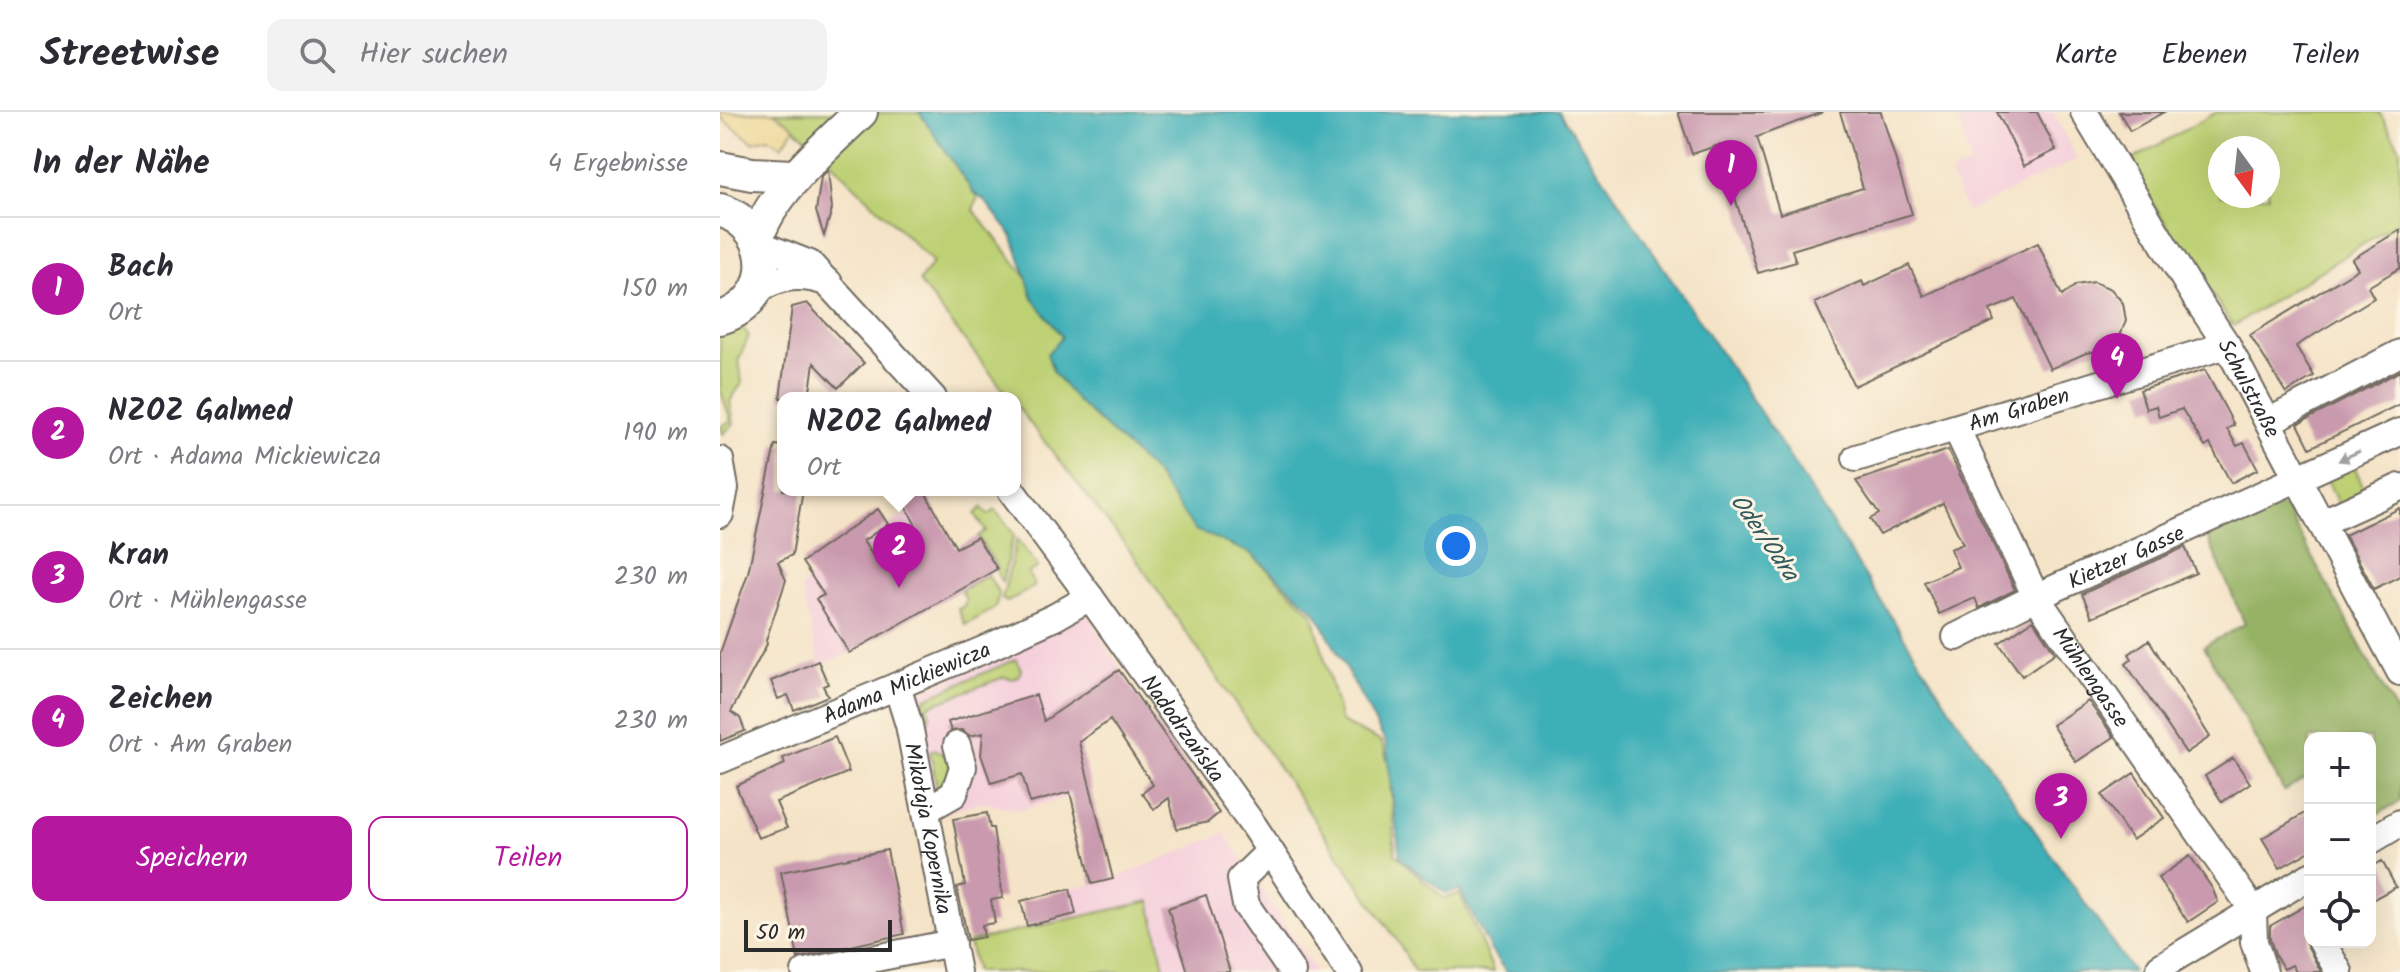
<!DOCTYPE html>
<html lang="de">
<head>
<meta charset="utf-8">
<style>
  :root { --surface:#fff; --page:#f2f2f3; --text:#2b2b33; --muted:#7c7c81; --line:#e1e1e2; --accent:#b5179e }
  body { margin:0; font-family:Kalam,sans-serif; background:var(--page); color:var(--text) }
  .controls { position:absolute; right:24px; bottom:24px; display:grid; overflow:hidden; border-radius:16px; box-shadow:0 8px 32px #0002 }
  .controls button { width:72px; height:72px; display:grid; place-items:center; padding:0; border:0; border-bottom:2px solid var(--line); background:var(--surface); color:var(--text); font:40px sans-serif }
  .compass { position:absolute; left:1488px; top:24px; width:72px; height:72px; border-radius:50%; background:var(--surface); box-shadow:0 8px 32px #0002; rotate:165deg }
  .scale { position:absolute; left:24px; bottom:20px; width:148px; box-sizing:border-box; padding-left:8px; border:4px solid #2b2b2b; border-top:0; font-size:22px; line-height:28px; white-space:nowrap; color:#2b2b2b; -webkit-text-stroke:6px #fcf5e5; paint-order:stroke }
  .you { position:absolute; left:736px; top:434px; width:28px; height:28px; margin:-20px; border:6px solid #fff; border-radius:50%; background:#1a73e8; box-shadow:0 0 0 12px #1a73e833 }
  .badge { display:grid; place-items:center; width:52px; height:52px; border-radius:50%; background:var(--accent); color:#fff; font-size:26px; font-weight:700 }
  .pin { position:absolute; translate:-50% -66px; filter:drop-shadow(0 2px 4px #0008) }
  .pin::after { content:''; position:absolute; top:42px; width:28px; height:24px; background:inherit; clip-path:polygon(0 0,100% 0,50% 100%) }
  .popup { position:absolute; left:57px; top:280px; width:244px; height:104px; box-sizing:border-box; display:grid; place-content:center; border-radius:16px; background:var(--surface); filter:drop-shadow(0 2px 6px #0005); font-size:26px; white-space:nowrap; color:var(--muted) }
  .popup b { font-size:30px; color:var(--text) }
  .popup::after { content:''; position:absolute; left:50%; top:100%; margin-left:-16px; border:16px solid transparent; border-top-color:var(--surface) }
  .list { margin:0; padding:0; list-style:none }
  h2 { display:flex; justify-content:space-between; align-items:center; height:104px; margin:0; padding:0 32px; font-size:34px }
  h2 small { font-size:26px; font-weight:400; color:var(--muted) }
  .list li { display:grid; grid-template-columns:52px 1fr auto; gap:24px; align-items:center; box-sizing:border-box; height:144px; padding:0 32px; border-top:2px solid var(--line) }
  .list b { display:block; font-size:30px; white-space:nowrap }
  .list p { margin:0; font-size:26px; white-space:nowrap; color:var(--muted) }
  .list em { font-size:26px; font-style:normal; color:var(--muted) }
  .actions { display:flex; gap:16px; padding:24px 32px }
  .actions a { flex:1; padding:18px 0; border:2px solid var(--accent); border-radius:16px; text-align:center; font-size:28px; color:var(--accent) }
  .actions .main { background:var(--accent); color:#fff }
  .icon { flex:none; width:44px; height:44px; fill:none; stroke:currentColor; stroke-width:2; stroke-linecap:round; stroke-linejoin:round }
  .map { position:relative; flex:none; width:1680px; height:860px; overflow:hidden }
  header { display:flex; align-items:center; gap:48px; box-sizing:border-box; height:112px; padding:0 40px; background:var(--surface); border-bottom:2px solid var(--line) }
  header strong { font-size:38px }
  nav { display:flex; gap:44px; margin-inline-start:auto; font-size:28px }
  .search { width:560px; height:72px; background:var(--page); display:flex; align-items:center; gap:20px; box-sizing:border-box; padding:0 28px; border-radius:16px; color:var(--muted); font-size:30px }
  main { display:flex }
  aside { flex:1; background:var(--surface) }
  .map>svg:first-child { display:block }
  .built { fill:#f5cfdb }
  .green { fill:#bdd073; stroke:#747e4f; stroke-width:2; fill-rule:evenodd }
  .forest { fill:#96b265; stroke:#606e48; stroke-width:2 }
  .sand { fill:#eeda9e; stroke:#8c8264; stroke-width:2 }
  .water { fill:#3eafb7; stroke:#346d71; stroke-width:2 }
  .building { fill:#c999ae }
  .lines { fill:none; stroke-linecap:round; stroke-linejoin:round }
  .minor-casing { stroke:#716b61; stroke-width:30 }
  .major-casing { stroke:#716b61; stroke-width:36 }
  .minor { stroke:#fff; stroke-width:26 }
  .major { stroke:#fff; stroke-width:32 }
  .oneway { fill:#a0a0a0 }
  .labels { text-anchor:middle; stroke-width:6; stroke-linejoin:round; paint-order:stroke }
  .street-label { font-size:22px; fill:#2b2b2b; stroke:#fcf5e5 }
  .water-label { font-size:24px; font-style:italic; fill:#32595c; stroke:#fcf5e5 }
</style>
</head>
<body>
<header>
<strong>Streetwise</strong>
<div class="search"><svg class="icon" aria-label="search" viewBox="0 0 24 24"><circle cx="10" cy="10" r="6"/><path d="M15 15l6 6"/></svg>Hier suchen</div>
<nav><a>Karte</a><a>Ebenen</a><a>Teilen</a></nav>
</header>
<main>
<aside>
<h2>In der Nähe<small>4 Ergebnisse</small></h2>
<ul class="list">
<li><span class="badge">1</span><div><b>Bach</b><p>Ort</p></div><em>150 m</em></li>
<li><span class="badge">2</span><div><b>NZOZ Galmed</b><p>Ort · Adama Mickiewicza</p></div><em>190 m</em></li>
<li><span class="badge">3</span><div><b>Kran</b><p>Ort · Mühlengasse</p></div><em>230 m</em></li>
<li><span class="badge">4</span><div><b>Zeichen</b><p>Ort · Am Graben</p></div><em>230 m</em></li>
</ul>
<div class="actions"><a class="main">Speichern</a><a>Teilen</a></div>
</aside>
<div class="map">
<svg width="1680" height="860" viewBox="0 0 1680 860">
  <rect width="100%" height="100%" fill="#fcf5e5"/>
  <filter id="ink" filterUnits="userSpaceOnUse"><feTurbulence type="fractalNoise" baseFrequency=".0125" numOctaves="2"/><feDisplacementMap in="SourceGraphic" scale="16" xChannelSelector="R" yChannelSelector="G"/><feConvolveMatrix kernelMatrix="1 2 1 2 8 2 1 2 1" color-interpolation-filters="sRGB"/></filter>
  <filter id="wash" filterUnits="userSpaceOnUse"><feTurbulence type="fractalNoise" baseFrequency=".006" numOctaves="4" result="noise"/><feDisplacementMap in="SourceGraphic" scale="32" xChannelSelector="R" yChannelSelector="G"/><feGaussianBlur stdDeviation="1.8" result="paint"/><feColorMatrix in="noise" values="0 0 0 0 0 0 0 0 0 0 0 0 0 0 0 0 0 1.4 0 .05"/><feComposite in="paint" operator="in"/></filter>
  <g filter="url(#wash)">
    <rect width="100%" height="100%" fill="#f4e3c6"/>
    <!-- built -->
    <path class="built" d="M1237 0H1333L1357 47 1247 100 1230 62 1250 52Z
      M189 400 201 424 196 427 211 450 257 425 277 457 129 541 100 554 81 477 86 469Z
      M367 503 421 589 359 631 373 679 300 698 259 690 219 703 195 582Z
      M505 721 596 860H256L249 830 323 814 331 781 393 767Z"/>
    <!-- green -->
    <path class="green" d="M53 0 200 1 258 85 253 97 497 409 593 502 621 610 662 630 669 655 675 742 723 786 740 782 774 860H695L678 830 414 444 295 292V286H290L199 170 213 150 82 22Z
      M1497 0H1659L1680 36V109L1513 214 1406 51ZM1500 36H1548V84H1500Z
      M21 213 29 224 19 247 22 271 10 289 14 312 3 322 1 314 11 309 0 277V218Z
      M1633 352 1646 380 1619 394 1606 366Z
      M262 396 268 403 275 398 294 422 282 470 276 459 278 457 258 424 266 419 255 402Z
      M297 427 318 455 308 461 315 474 287 490 282 487Z
      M268 463 279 482 275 496 245 513 238 497 244 494 246 487 241 479Z
      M296 547 301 557 299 563 294 567 284 565 208 594 210 605 206 612C203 602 199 593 208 585Z
      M215 637 229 646 232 666 218 681 210 639Z
      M430 789 445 860H256L249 830Z"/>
    <!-- forest -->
    <path class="forest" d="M1546 395H1565L1680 607V689L1650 707V626H1590V664L1564 679 1484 534 1525 512 1485 420Z"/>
    <!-- sand -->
    <path class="sand" d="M0 0H53L75 15 62 34 48 26 33 30 0 5Z"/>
    <!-- water -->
    <path class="water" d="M199 0H839L1049 313 1228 594 1413 860H786L770 837 740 778 725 781 680 746 666 631 596 500 532 442 475 418 432 358 357 289 334 261 327 242 342 225 313 186 293 125 265 89 253 80Z"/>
    <g id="blocks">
      <!-- building -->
      <path class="building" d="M958 0H1103L1037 25 1060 102 1143 76 1120 0H1161L1192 102 1072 138 1076 150 1038 161 999 33 972 42Z
        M1277 0H1317L1336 38 1304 54Z
        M1399 0H1444L1410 19Z
        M108 58 112 97 104 124 96 99 101 65Z
        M1680 118V156L1648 175 1654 186 1576 234 1594 264 1566 281 1530 223 1638 157 1632 147Z
        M1318 131 1342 184 1356 173 1374 170 1391 177 1403 191 1406 209 1399 226 1385 238 1366 241 1330 257 1296 187 1270 198 1274 209 1134 274 1095 191 1142 169 1144 174 1189 153 1204 184Z
        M87 191 144 251 118 276 94 251 89 286H60L72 195Z
        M1485 258 1514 313 1507 317 1517 334 1524 331 1538 357 1511 371 1490 332 1485 335 1462 297 1439 305 1436 294 1426 297 1420 278Z
        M1680 259V292L1590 336 1578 312Z
        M55 333 63 334V378H83L72 443 58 450 66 468 46 528 47 532 11 600 20 606 25 619 0 629V541L28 461Z
        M1228 338 1295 478 1259 496 1255 486 1219 502 1204 470 1238 455 1230 437 1243 432 1223 391 1160 423 1150 407 1159 402 1136 369Z
        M191 378H204L236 436 257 425 277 457 129 541 96 487 104 483 82 450 158 397 168 412 143 429 159 453 203 428 184 390Z
        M1680 396V464L1654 477 1625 423Z
        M1465 435 1476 461 1372 505 1362 482Z
        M1313 508 1335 541 1302 564 1279 531Z
        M1429 528 1490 625 1466 641 1406 552 1412 547 1409 542Z
        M98 549 108 572 103 574 108 584 74 598 68 583 58 587 51 569Z
        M399 558 499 701 488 710 457 717 449 686 434 697 422 681 433 673 390 608 359 630 393 767 372 772 350 680 310 691 302 662 271 671 261 643 263 621 250 624 242 618 231 619 228 610 316 583 324 609Z
        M1368 589 1394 625 1356 650 1332 613Z
        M115 625 129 660 56 690 67 716 38 726 16 674 65 652 63 646Z
        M1513 646 1530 671 1502 690 1485 664Z
        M1414 661 1444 706 1412 728 1382 683Z
        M1590 698V739L1560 756 1542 726Z
        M267 701 270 716H273L283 786 271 788 275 811 262 813 264 825 248 828 237 775 245 773 233 707Z
        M167 738 184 822 78 846 61 760Z
        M1470 744 1492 776 1498 790 1468 810 1438 766Z
        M1662 749 1676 775 1650 789V756Z
        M350 777 356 802 307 814 301 789Z
        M486 783 510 860H468L448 796Z
        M1590 791V820L1586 831 1601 860H1576L1572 853 1564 857 1556 845 1550 827V814Z"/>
    </g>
  </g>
  <g filter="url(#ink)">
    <use href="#blocks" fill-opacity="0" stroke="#716b61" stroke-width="2"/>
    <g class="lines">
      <defs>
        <g id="minor">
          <path id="s1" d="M1364 0 1477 188 1507 233 1680 560"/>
          <path d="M39 132 90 152 213 286"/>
          <path d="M36 179C59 163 82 161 109 171"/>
          <path d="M1548 310 1680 241"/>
          <path id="s2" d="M1236 316 1316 485 1533 798 1534 830 1544 860"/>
          <path id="s3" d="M1136 346 1507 233"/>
          <path d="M0 348 5 376 0 402"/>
          <path id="s4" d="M291 378 370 485 535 716 629 860"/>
          <path d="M1601 411 1680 375"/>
          <path id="s5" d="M1236 525 1316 485 1680 320"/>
          <path id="s6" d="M177 574 189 613 237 860"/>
          <path id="s7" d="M0 648 263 538 335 505 370 485"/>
          <path d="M206 698 234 682 243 655 237 633"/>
          <path d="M1650 729 1680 711"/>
          <path d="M550 739 521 767 526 793 572 860"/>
          <path d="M1602 830 1619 860"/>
          <path d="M1440 855 1590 764"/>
          <path d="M85 860 232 831"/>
        </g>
        <path id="major" d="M0 56 32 62 72 64
          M0 98C56 116 57 189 0 206
          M37 128C48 83 108 32 141 0"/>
      </defs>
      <!-- minor casing -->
      <use href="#minor" class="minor-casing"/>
      <!-- major casing -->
      <use href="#major" class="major-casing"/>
      <!-- minor -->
      <use href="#minor" class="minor"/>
      <!-- major -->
      <use href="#major" class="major"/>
    </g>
    <!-- one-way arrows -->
    <defs><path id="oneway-solid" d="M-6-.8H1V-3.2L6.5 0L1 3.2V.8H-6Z" transform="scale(2)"/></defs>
    <use class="oneway" href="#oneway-solid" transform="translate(1629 344) rotate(155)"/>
  </g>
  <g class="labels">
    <!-- street labels -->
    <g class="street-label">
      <text dy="8" stroke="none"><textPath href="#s1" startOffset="322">Schulstraße</textPath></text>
      <text dy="8" stroke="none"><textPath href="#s3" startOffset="170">Am Graben</textPath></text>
      <text dy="8" stroke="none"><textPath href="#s5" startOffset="188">Kietzer Gasse</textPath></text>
      <text dy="8" stroke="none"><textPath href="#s2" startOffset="284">Mühlengasse</textPath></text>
      <text dy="8" stroke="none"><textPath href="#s7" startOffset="202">Adama Mickiewicza</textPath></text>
      <text dy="8" stroke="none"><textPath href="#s4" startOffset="294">Nadodrzańska</textPath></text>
      <text dy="8" stroke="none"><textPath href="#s6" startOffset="146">Mikołaja Kopernika</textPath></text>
    </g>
    <!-- water labels -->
    <g class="water-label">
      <text transform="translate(1045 425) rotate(55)" y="8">Oder/Odra</text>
    </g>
  </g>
</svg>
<div class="controls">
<button>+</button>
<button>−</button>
<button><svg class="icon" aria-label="locate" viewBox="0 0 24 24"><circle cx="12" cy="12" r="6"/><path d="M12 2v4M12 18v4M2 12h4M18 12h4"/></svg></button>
</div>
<svg class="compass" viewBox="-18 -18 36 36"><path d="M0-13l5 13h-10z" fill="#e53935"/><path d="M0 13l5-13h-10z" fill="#7c7c81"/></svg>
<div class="scale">50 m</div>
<div class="you"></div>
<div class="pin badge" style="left:1011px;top:94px">1</div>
<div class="pin badge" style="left:179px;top:476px">2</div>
<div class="popup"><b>NZOZ Galmed</b>Ort</div>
<div class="pin badge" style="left:1341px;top:727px">3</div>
<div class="pin badge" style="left:1397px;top:287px">4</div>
</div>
</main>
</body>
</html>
